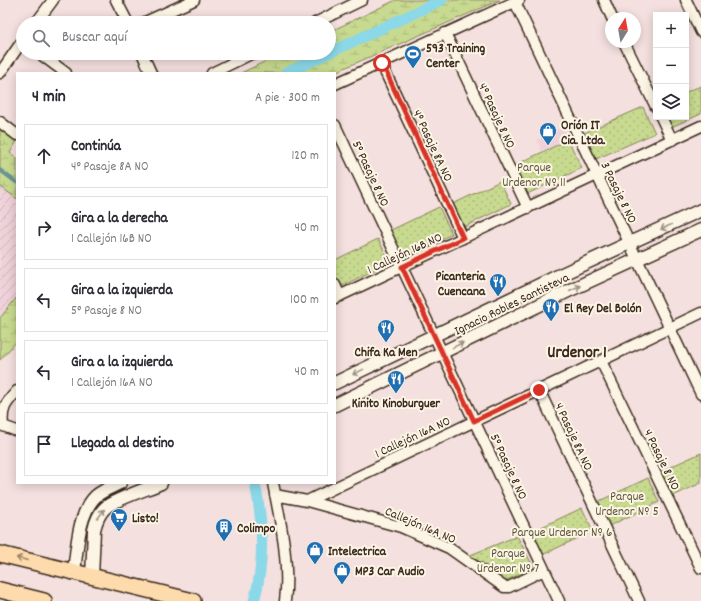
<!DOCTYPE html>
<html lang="es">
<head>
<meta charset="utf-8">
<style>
  :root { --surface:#fff; --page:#f2f2f3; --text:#2b2b33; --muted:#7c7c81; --line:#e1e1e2 }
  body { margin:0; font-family:Dekko,sans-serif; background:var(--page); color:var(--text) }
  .controls { position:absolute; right:12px; top:12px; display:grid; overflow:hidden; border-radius:0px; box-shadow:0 2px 10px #0003 }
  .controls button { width:36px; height:36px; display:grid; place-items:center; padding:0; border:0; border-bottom:1px solid var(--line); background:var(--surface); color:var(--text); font:20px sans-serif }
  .compass { position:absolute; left:605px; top:12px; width:36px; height:36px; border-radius:50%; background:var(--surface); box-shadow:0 2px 10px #0003; rotate:11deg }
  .stop { position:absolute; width:12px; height:12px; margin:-9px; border:3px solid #d93025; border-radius:50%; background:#fff }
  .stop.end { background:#d93025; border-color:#fff; box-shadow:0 1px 4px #0008 }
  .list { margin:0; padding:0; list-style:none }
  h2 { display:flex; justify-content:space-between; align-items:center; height:52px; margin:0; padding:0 16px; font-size:17px }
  h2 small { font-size:13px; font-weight:400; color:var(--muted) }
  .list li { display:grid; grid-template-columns:26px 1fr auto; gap:12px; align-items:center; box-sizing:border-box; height:64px; margin:0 8px 8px; padding:0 8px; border:1px solid var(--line); border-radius:0px }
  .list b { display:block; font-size:15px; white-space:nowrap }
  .list p { margin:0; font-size:13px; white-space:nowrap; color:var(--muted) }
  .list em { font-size:13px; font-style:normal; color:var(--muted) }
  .icon { flex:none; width:22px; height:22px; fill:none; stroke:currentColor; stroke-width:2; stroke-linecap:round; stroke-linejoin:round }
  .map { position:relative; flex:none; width:701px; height:601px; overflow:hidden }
  .search { position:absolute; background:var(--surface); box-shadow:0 2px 10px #0003; left:16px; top:16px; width:320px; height:44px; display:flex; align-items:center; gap:10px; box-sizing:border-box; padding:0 14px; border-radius:22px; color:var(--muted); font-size:15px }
  .panel { position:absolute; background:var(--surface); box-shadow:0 2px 10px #0003; left:16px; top:72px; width:320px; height:412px; border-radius:0px }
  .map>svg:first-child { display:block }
  .built { fill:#efd2d9 }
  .industrial { fill:url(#industrial-furrows) }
  .grass { fill:url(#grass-dots); stroke:#828256 }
  .wetland { fill:url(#wetland-marsh); stroke:#828256 }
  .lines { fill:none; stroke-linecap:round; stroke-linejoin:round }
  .stream { stroke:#6b9298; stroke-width:3.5 }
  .canal { stroke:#8bd8e9; stroke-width:11 }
  .minor-casing { stroke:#3b2a1e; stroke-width:13 }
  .tertiary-casing { stroke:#3b2a1e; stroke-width:15 }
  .primary-casing { stroke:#3b2a1e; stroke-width:18 }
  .minor { stroke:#fcf5e5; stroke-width:10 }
  .tertiary { stroke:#fcf5e5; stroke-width:12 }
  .primary { stroke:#fedbac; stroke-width:15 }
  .oneway { stroke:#9c9082 }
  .oneway2 { stroke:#9c8265 }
  .route { stroke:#d93025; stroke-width:5 }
  .labels { text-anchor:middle; stroke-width:4; stroke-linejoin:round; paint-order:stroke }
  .poi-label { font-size:13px; font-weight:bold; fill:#3b2a1e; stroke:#fcf5e5; text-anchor:start }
  .street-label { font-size:13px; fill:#3b2a1e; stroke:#fcf5e5 }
  .park-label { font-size:13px; fill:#5e563a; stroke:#fcf5e5 }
  .district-label { font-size:17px; font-weight:bold; fill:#3b2a1e; stroke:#fcf5e5 }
</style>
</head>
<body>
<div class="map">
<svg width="701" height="601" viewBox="0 0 701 601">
  <defs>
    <pattern id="industrial-furrows" width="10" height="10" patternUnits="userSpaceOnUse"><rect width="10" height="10" fill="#efd2d9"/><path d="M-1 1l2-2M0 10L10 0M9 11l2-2" fill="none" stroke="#ceb4ba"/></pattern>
    <pattern id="grass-dots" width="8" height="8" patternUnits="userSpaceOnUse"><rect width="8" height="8" fill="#c8da8f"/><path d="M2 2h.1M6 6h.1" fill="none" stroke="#adbb7b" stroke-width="1.8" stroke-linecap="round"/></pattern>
    <pattern id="wetland-marsh" width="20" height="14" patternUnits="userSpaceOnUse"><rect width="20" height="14" fill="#c8da8f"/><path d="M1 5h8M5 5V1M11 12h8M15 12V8" fill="none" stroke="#adbb7b"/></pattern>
  </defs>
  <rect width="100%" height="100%" fill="#f4e0de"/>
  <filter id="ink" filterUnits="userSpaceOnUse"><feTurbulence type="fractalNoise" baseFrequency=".025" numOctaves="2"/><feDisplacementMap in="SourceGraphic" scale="8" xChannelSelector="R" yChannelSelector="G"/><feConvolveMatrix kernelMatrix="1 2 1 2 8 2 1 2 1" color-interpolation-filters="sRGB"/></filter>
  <g filter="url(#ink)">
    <!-- built -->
    <path class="built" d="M563 127 568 140 542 152 537 140Z"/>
    <!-- industrial -->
    <path class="industrial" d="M0 178 17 191V303L0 326Z"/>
    <!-- grass -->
    <path class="grass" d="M701 86V114L669 128 665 117H686V92Z
      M643 107 655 133 596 159 584 133Z
      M568 140 582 168 525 195 511 167Z
      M500 181 511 204 462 228 451 205Z
      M439 207 452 234 400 259 387 232Z
      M378 239 390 262 340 287 335 277V260Z
      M701 453V483L671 497 659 472Z
      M648 478 659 502 607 527 595 503Z
      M582 508 593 531 542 555 531 532Z
      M517 536 534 568 505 581 483 563 468 556Z"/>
    <!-- wetland -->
    <path class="wetland" d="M396 0H500L333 73H241L283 53H329V32Z
      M0 125 17 137V141L10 153 17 158V199L0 186Z
      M17 297V341L0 360V318Z"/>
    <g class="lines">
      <!-- stream -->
      <path class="stream" d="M0 170 17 183"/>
      <!-- canal -->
      <path class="canal" d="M286 73 442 0
        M254 601C265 563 263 522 255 483"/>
      <defs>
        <path id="minor" d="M116 0 128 23
          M604 0 612 18
          M686 0 701 32
          M515 2 701 394
          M36 23 53 0
          M143 23 194 0
          M315 23 362 0
          M445 33 528 208
          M624 42 656 107
          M39 53 66 73
          M142 53 151 73
          M381 63 463 238
          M0 73 23 40
          M212 73 253 53
          M335 84 519 0
          M661 117 672 140
          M0 122 17 135
          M335 125 559 601
          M335 285 340 296
          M335 298 701 126
          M601 361 701 568
          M539 390 639 601
          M17 391C6 403 1 408 3 426L17 431
          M273 483C280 520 290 563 285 601
          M275 495 307 501 401 527 449 548 504 587H509L544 570
          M307 501 701 313"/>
        <path id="tertiary" d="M335 383 560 275 701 210
          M335 405 568 291 701 230
          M74 572C77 549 78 513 96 496 103 490 112 487 120 483
          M92 577 94 530C96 521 99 513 106 507 116 499 147 489 161 483"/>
        <path id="primary" d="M0 554 193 601
          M0 590 44 601"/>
      </defs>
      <!-- minor casing -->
      <use href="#minor" class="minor-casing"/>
      <!-- tertiary casing -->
      <use href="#tertiary" class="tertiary-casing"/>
      <!-- primary casing -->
      <use href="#primary" class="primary-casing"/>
      <!-- minor -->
      <use href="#minor" class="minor"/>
      <!-- tertiary -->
      <use href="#tertiary" class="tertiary"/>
      <!-- primary -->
      <use href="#primary" class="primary"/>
    </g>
    <!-- one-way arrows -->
    <defs><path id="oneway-shaft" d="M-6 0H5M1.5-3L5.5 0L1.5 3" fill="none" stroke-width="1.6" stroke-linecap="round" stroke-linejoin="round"/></defs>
    <g class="oneway">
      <use href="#oneway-shaft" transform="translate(666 227) rotate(155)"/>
      <use href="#oneway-shaft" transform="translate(575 288) rotate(-25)"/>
      <use href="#oneway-shaft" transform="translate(458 345) rotate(-26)"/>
      <use href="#oneway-shaft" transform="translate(358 372) rotate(154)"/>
      <use href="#oneway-shaft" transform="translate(101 514) rotate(-54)"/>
    </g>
    <use class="oneway2" href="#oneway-shaft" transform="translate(22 559) rotate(-166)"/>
  </g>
  <g class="lines" filter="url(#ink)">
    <!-- route -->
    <path class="route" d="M382 63 463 238 402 267 474 421 539 390"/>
  </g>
  <!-- icons -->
  <defs>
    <symbol id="stadium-pin" viewBox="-11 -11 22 30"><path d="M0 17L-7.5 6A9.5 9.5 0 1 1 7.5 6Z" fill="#1f6fb2" stroke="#fcf5e5"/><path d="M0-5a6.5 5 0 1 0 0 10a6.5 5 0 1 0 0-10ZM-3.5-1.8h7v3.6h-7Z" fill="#fff"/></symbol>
    <symbol id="shop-pin" viewBox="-11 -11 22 30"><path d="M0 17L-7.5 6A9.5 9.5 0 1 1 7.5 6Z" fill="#1f6fb2" stroke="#fcf5e5"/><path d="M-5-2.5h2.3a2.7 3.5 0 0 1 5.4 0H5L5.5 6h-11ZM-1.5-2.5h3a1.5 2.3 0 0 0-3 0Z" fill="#fff"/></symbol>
    <symbol id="restaurant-pin" viewBox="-11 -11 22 30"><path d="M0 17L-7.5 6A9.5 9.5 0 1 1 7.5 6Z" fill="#1f6fb2" stroke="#fcf5e5"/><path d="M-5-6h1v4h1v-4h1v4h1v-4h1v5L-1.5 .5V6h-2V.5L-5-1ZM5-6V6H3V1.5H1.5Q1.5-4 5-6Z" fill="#fff"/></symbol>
    <symbol id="supermarket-pin" viewBox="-11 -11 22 30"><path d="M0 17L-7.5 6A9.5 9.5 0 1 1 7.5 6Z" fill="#1f6fb2" stroke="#fcf5e5"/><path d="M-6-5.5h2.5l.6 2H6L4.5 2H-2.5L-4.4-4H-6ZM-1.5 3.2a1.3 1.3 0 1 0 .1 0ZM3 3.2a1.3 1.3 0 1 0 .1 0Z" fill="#fff"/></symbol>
    <symbol id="building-pin" viewBox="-11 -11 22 30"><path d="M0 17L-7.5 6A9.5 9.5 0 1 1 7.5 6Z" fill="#1f6fb2" stroke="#fcf5e5"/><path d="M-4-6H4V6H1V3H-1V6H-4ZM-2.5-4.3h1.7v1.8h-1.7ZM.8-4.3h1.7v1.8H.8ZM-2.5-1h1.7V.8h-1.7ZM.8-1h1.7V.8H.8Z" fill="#fff"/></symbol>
  </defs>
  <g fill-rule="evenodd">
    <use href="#stadium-pin" x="403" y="44" width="20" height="27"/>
    <use href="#shop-pin" x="538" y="121" width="20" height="27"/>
    <use href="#restaurant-pin" x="488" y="272" width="20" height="27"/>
    <use href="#restaurant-pin" x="541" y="297" width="20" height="27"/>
    <use href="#restaurant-pin" x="376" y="318" width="20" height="27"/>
    <use href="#restaurant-pin" x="386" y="369" width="20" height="27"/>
    <use href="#supermarket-pin" x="109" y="507" width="20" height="27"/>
    <use href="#building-pin" x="214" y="517" width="20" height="27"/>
    <use href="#shop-pin" x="305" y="540" width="20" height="27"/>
    <use href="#shop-pin" x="332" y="560" width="20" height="27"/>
  </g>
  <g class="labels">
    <!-- poi labels -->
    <g class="poi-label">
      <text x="426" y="52">593 Training<tspan x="426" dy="15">Center</tspan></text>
      <text x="561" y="129">Orión IT<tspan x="561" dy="15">Cia. Ltda.</tspan></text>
      <text x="485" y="280" text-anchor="end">Picanteria<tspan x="485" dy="15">Cuencana</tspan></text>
      <text x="564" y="312">El Rey Del Bolón</text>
      <text x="386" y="356" text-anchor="middle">Chifa Ka Men</text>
      <text x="396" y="407" text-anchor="middle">Kinito Kinoburguer</text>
      <text x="132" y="522">Listo!</text>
      <text x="237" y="532">Colimpo</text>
      <text x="328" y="555">Intelectrica</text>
      <text x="355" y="575">MP3 Car Audio</text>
    </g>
    <!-- street labels -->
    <g class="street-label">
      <text transform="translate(498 115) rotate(65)" y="5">4° Pasaje 8 NO</text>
      <text transform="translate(434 145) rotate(65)" y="5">4° Pasaje 8A NO</text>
      <text transform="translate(372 173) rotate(65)" y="5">5° Pasaje 8 NO</text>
      <text transform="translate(620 192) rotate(64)" y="5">3 Pasaje 8 NO</text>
      <text transform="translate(404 252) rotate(-25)" y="5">1 Callejón 16B NO</text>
      <text transform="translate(511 303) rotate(-26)" y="5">Ignacio Robles Santisteva</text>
      <text transform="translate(412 436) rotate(-25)" y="5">1 Callejón 16A NO</text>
      <text transform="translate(575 436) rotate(65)" y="5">4 Pasaje 8A NO</text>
      <text transform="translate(663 459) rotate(64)" y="5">4 Pasaje 8 NO</text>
      <text transform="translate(510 466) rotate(65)" y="5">5° Pasaje 8 NO</text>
      <text transform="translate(421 524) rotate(23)" y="5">Callejón 16A NO</text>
    </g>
    <!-- park labels -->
    <g class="park-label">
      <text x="534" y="171">Parque<tspan x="534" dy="15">Urdenor Nº 11</tspan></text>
      <text x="627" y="500">Parque<tspan x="627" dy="15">Urdenor Nº 5</tspan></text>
      <text x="562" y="536">Parque Urdenor Nº 6</text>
      <text x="508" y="557">Parque<tspan x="508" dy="15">Urdenor Nº 7</tspan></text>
    </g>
    <!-- district labels -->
    <g class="district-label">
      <text x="577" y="357">Urdenor 1</text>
    </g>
  </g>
</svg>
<div class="controls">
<button>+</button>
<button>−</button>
<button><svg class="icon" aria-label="layers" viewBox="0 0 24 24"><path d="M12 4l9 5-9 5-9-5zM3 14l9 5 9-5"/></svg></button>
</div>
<svg class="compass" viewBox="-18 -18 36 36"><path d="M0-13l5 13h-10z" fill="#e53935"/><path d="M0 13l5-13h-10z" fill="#7c7c81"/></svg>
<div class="stop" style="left:382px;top:63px"></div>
<div class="stop end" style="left:539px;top:390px"></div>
<div class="search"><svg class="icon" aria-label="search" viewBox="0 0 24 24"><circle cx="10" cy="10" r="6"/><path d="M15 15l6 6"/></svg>Buscar aquí</div>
<section class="panel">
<h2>4 min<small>A pie · 300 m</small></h2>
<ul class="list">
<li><svg class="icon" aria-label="ahead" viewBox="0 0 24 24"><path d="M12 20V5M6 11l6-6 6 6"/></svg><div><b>Continúa</b><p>4° Pasaje 8A NO</p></div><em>120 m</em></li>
<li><svg class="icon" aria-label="right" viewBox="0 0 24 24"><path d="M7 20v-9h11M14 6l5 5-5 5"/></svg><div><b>Gira a la derecha</b><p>1 Callejón 16B NO</p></div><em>40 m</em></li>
<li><svg class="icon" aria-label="left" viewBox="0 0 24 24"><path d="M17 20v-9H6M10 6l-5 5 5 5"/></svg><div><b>Gira a la izquierda</b><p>5° Pasaje 8 NO</p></div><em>100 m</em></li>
<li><svg class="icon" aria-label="left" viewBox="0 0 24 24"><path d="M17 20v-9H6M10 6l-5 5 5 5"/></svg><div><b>Gira a la izquierda</b><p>1 Callejón 16A NO</p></div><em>40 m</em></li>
<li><svg class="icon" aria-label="arrive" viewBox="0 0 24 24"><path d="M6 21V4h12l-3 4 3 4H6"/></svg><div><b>Llegada al destino</b></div></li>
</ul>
</section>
</div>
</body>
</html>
